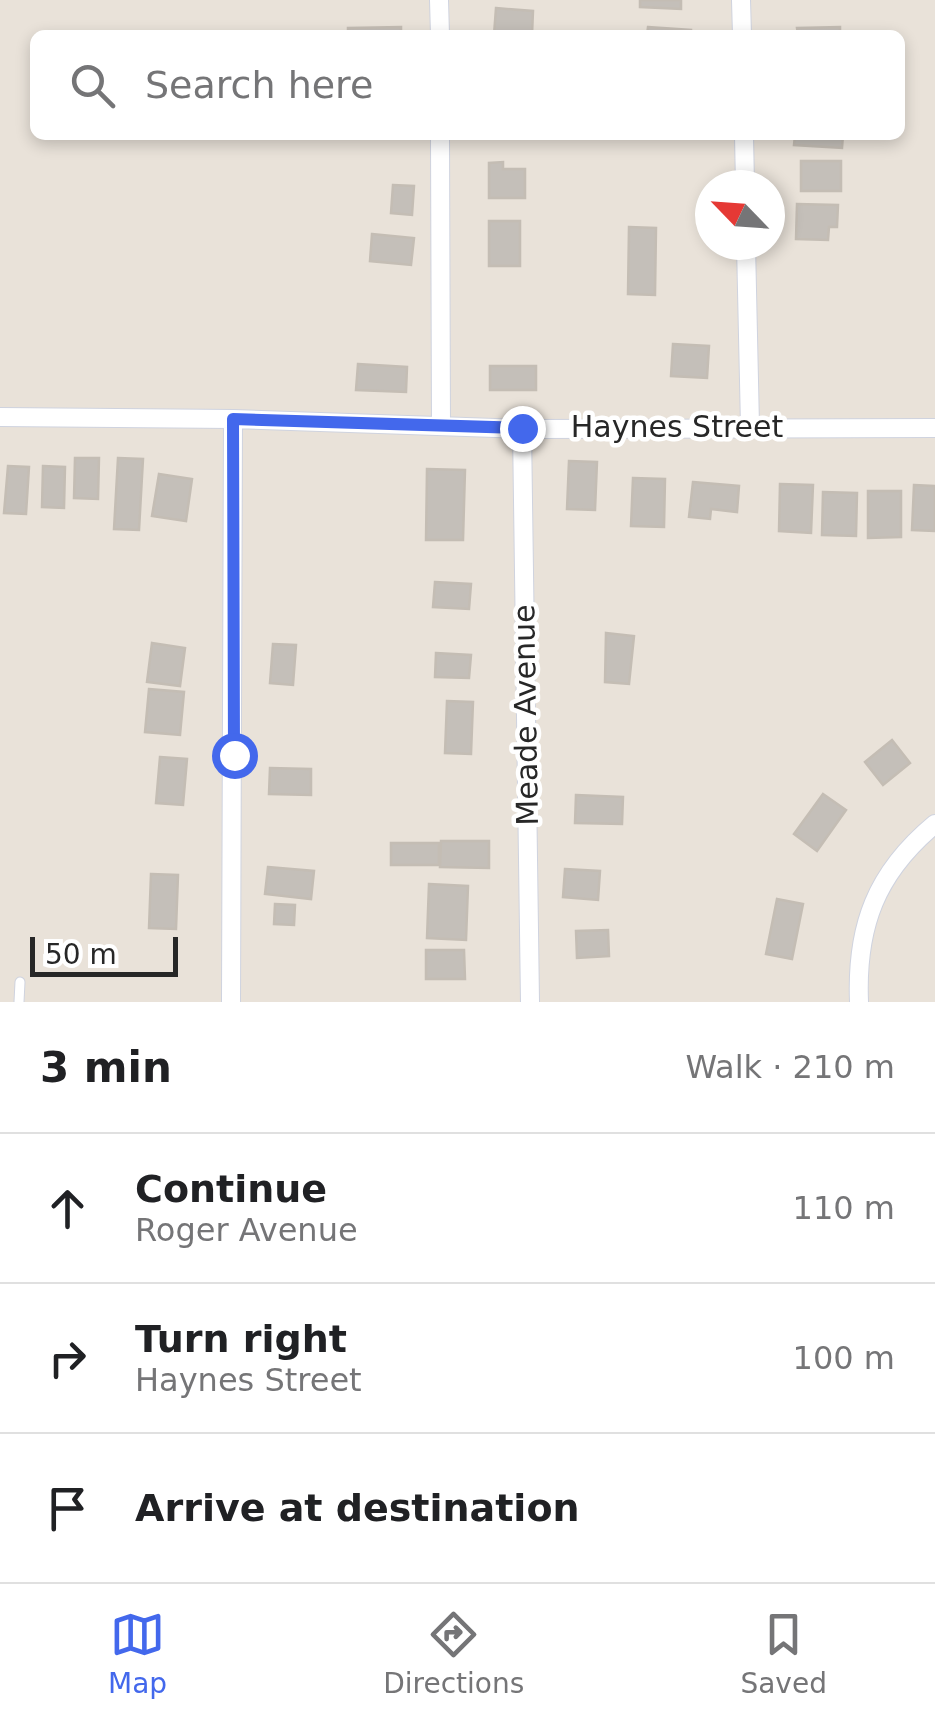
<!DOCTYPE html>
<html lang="en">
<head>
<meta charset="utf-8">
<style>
  :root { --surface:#fff; --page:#f2f2f2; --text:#202124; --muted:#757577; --line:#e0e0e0; --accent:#4368ec }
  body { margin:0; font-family:"DejaVu Sans",sans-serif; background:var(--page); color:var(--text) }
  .compass { position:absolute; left:695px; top:170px; width:90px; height:90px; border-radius:50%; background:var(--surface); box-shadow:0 5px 15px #0003; rotate:295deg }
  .scale { position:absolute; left:30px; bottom:25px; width:148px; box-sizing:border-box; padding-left:10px; border:5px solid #272727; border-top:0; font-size:28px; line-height:35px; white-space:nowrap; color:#272727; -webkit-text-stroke:8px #fff; paint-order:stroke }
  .stop { position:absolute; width:30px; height:30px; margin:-22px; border:8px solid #4368ec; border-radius:50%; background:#fff }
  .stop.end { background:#4368ec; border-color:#fff; box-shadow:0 2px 10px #0008 }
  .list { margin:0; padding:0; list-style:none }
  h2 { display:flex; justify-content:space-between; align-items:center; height:130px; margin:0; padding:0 40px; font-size:42px }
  h2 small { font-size:32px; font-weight:400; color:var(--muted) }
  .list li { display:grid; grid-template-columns:65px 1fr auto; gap:30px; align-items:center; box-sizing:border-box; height:150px; padding:0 40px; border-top:2px solid var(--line) }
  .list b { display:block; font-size:38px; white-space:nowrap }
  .list p { margin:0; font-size:32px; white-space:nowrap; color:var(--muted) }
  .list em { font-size:32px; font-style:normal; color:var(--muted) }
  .icon { flex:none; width:55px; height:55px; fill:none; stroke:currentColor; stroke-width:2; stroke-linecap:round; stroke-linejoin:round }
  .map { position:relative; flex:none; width:935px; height:1002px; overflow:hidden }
  .search { position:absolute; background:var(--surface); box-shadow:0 5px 15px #0003; left:30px; right:30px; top:30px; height:110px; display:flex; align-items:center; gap:25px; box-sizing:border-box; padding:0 35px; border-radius:15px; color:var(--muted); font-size:38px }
  .sheet { height:580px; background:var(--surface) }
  nav { display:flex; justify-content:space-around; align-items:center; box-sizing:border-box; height:140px; border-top:2px solid var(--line); background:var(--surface); font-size:28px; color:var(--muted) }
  nav a { display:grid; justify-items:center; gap:5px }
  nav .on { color:var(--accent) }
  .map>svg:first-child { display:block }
  .building { fill:#c4bfb9; stroke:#c4bdb4; stroke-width:2.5 }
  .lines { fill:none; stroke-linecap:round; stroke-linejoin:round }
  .service-casing { stroke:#cfd3df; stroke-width:11 }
  .minor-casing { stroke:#cfd3df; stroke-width:20 }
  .service { stroke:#fff; stroke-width:9 }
  .minor { stroke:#fff; stroke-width:18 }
  .route { stroke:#4368ec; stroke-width:12 }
  .labels { text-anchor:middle; stroke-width:9; stroke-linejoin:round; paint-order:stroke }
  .street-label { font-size:30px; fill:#272727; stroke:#fff }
</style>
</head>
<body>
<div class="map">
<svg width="935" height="1002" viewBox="0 0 935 1002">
  <rect width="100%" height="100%" fill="#e9e2d9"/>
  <!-- building -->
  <path class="building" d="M640 0H681V9L640 7Z
    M496 8 533 11 532 35H494Z
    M401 27V35H348V28Z
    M648 27 691 30V35H626H647Z
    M840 27V35H798L797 28Z
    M795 135H843L842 148 794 145Z
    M801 161H841V191H801Z
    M503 162V169H525V198H489V163Z
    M393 185 414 186 412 215 391 213Z
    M797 204 838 205 837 227H829L828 240 796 239Z
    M489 221H520V266H489Z
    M629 227 656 228 655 295 628 294Z
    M372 234 414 238 411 265 370 261Z
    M673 344 709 346 707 378 671 376Z
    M358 364 407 367 406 392 356 390Z
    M490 366H536V390H490Z
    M75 458H99L98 499 74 498Z
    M118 458 143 459 139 530 114 529Z
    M569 461 597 462 595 510 567 509Z
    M8 466 29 467 26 514 4 513Z
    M43 466 65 467 64 508 42 507Z
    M427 469 465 470 463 540H426Z
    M159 474 192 479 186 521 152 516Z
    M633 478 665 479 664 527 631 526Z
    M693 482 739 486 737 512 711 509 710 519 689 517Z
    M780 484 813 485 811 533 779 531Z
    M914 485 935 486V531L912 530Z
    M868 491H901V537L868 538Z
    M823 492 857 493 856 536 822 535Z
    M435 582 471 584 469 609 433 607Z
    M606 633 634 636 629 684 605 682Z
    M152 643 185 648 180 686 147 682Z
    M273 644 296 645 293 685 270 683Z
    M436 653 471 655 469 678 435 677Z
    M149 689 184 692 180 735 145 732Z
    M447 701 473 702 471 754 445 753Z
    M892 740 910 763 883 785 865 762Z
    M160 757 187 759 183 805 156 803Z
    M270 768 311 769V795L269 794Z
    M823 794 846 810 817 851 794 834Z
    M576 795 623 797 622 824 575 823Z
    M441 841H489V868L440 867Z
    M391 843H439V865H391Z
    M268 867 314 871 311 899 265 894Z
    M565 869 600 871 598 900 563 897Z
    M151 874 178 875 176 929 149 928Z
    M429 884 468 886 466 940 427 938Z
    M777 899 803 904 792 959 766 954Z
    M275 904 295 905 294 925 274 924Z
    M608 930 609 956 577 958 576 931Z
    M426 950H464L465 979H426Z"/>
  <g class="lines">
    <defs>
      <path id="service" d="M19 1002 20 982"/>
      <path id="minor" d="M439 0 440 35
        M741 0 742 35
        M440 135 441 426
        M744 135 745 185
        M746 245 750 426
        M0 417 233 419 522 429 935 428
        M522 429 530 1002
        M231 1002 233 419
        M859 1002C856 926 876 873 935 824"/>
    </defs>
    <!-- service casing -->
    <use href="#service" class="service-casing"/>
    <!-- minor casing -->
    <use href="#minor" class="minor-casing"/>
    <!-- service -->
    <use href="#service" class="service"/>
    <!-- minor -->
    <use href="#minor" class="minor"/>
  </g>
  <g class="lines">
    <!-- route -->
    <path class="route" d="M234 755 233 419 522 428"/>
  </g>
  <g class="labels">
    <!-- street labels -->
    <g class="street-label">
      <text x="677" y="437">Haynes Street</text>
      <text transform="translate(526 715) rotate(-91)" y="10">Meade Avenue</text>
    </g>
  </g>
</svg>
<svg class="compass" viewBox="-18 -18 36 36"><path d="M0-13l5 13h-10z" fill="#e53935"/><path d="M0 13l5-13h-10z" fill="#757577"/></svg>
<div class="scale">50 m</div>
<div class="stop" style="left:234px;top:755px"></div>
<div class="stop end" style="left:522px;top:428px"></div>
<div class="search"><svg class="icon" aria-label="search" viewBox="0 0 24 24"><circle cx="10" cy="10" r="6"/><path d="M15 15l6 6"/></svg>Search here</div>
</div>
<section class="sheet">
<h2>3 min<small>Walk · 210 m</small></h2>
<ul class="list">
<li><svg class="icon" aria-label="ahead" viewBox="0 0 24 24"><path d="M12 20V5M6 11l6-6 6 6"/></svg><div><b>Continue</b><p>Roger Avenue</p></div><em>110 m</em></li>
<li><svg class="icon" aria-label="right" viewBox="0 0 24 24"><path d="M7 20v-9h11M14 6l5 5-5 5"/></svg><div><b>Turn right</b><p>Haynes Street</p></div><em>100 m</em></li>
<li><svg class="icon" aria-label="arrive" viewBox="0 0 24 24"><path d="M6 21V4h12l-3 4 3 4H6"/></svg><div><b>Arrive at destination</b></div></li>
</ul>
</section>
<nav>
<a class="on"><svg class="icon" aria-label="map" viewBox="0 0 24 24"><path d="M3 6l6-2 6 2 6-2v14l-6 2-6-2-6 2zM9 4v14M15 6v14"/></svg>Map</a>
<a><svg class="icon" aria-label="directions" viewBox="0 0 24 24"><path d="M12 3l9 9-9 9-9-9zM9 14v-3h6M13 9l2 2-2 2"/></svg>Directions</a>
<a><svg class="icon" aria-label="saved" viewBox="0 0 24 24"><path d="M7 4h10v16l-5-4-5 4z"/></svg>Saved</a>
</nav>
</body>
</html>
